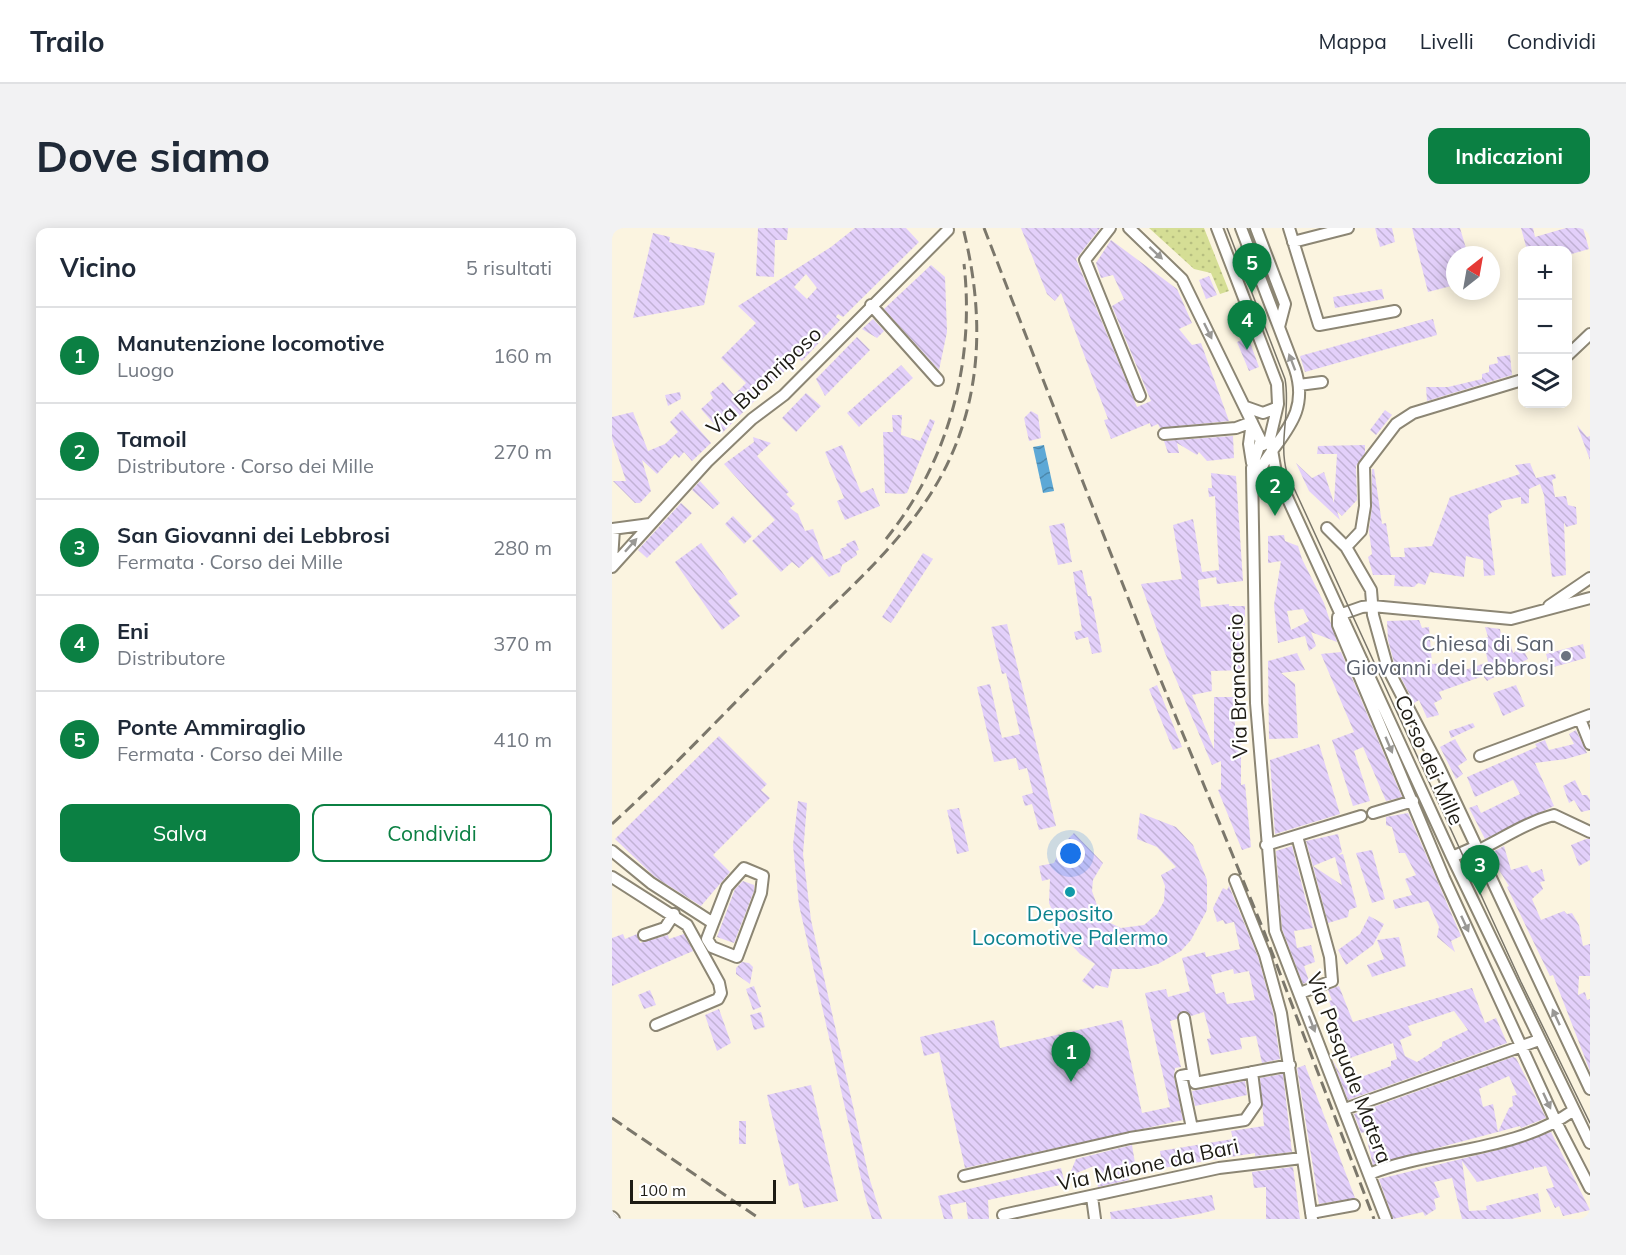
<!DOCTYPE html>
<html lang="it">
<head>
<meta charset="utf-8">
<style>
  :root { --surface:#fff; --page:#f2f2f3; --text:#1f2937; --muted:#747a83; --line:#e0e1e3; --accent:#0b8043 }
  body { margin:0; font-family:Mulish,sans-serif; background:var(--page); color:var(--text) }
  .controls { position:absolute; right:18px; top:18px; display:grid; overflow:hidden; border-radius:12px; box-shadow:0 3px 15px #0003 }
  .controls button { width:54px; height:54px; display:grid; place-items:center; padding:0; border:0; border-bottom:2px solid var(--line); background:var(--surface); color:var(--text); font:30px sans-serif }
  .compass { position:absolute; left:834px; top:18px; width:54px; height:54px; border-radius:50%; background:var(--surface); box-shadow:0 3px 15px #0003; rotate:31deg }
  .scale { position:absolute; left:18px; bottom:15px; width:146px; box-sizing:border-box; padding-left:6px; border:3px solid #1d1b14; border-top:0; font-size:16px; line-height:21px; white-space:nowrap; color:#1d1b14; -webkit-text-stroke:4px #fff; paint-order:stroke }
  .you { position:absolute; left:459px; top:626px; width:21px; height:21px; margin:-15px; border:4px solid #fff; border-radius:50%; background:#1a73e8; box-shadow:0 0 0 9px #1a73e833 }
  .badge { display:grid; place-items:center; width:39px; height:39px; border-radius:50%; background:var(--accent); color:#fff; font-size:20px; font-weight:700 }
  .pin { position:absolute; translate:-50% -50px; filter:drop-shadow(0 2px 3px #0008) }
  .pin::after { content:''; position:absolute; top:32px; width:21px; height:18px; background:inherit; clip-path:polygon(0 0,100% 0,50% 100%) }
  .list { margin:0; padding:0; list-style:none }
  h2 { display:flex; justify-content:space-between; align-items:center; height:78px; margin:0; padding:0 24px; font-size:26px }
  h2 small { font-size:20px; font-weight:400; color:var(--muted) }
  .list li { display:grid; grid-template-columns:39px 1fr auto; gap:18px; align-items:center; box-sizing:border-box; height:96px; padding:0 24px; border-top:2px solid var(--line) }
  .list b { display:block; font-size:22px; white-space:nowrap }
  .list p { margin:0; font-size:20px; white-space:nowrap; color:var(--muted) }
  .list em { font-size:20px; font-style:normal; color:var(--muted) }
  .actions { display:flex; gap:12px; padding:18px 24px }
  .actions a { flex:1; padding:14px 0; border:2px solid var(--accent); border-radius:12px; text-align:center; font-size:21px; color:var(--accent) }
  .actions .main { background:var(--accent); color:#fff }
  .icon { flex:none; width:33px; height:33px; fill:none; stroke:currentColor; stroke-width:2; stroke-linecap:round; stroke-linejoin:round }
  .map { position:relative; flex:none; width:978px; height:991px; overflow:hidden; border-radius:12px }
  header { display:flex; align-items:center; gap:36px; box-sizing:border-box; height:84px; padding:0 30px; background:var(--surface); border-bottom:2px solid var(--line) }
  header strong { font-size:28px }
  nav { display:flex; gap:33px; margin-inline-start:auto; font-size:21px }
  .intro { display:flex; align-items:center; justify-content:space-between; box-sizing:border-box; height:144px; padding:0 36px }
  h1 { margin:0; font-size:42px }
  .button { padding:15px 27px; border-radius:12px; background:var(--accent); color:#fff; font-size:21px; font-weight:700 }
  main { display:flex; gap:36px; padding:0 36px }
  aside { flex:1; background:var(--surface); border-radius:12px; box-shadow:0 3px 15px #0003 }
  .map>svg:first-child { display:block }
  .grass { fill:url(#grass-dots) }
  .water { fill:url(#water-waves) }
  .building { fill:url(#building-back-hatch); fill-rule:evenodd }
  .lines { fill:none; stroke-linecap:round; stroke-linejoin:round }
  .minor-casing { stroke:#8c8674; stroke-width:14 }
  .minor { stroke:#fff; stroke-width:10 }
  .tram { stroke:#7b776b; stroke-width:1.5 }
  .rail { stroke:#7b776b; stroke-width:3; stroke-dasharray:12 6; stroke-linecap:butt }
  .oneway { fill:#999895 }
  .worship-dot { fill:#6b7280; stroke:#fff; stroke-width:2 }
  .culture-dot { fill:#0f9aa8; stroke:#fff; stroke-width:2 }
  .labels { text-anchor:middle; stroke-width:4.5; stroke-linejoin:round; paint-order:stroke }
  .street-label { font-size:21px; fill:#1d1b14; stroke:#fff }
  .worship-label { font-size:21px; fill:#5b616d; stroke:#fff; text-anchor:end }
  .culture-label { font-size:21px; fill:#0d838f; stroke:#fff }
</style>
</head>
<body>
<header>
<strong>Trailo</strong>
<nav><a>Mappa</a><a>Livelli</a><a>Condividi</a></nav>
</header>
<div class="intro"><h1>Dove siamo</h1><a class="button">Indicazioni</a></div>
<main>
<aside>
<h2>Vicino<small>5 risultati</small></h2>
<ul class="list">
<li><span class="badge">1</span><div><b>Manutenzione locomotive</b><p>Luogo</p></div><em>160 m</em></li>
<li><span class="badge">2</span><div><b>Tamoil</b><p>Distributore · Corso dei Mille</p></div><em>270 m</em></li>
<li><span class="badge">3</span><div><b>San Giovanni dei Lebbrosi</b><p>Fermata · Corso dei Mille</p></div><em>280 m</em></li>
<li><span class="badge">4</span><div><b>Eni</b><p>Distributore</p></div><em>370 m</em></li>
<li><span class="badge">5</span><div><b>Ponte Ammiraglio</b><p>Fermata · Corso dei Mille</p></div><em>410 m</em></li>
</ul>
<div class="actions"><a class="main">Salva</a><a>Condividi</a></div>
</aside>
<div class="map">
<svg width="978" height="991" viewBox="0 0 978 991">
  <defs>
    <pattern id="grass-dots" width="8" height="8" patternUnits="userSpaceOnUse" patternTransform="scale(1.5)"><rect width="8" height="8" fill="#d5de95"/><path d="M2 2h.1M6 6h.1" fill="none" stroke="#b6be80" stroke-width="1.8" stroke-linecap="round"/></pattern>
    <pattern id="water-waves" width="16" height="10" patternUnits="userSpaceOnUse" patternTransform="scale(1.5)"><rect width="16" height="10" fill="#5da8d6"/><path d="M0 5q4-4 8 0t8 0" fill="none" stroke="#4c88ac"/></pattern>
    <pattern id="building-back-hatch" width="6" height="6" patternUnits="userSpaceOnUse" patternTransform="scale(1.5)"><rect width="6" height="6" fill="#e3d0fa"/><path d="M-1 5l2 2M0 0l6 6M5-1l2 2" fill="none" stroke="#c2b2d5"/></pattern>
  </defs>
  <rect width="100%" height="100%" fill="#fbf4e0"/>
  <!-- grass -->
  <path class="grass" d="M537 0H592L617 63 608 66 599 45 582 41Z"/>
  <!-- water -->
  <path class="water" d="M432 217 442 263 431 265 421 219Z"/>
  <!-- building -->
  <path class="building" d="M146 0H176L175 12H163L162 49 144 48Z
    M243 0H294L307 14 231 89 226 86 224 89 228 92 190 133 186 130 110 205 89 181 101 170 98 165 111 154 122 167 134 155 109 130 144 95 126 78 219 19ZM194 46 205 60 195 71 182 59Z
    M409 0H488L464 31 525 179 539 173 500 78 512 71 501 47 489 50 484 35 499 12 565 61 580 95 567 101 580 117 589 115 617 193 548 200 546 196 539 199 538 195 499 211 492 192 496 191 449 65 443 73 435 66Z
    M763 0H780L783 14 768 19Z
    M800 0H848L856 27H843V57L816 64Z
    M909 0H921L923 9 954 0H971L977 21 956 27V22H915Z
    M41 5 58 9 57 14 103 25 92 77 21 90Z
    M319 37 333 49 335 104 327 142 272 81Z
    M597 48 605 67 594 71 587 52Z
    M770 61 772 71 723 80 721 69Z
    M261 91 272 103 265 110 250 101Z
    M821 91 825 107 693 144 688 128Z
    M245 109 258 122 213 168 204 151Z
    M636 109 647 139 637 143 625 114Z
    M898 127 900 147 815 173 814 159H836L870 151V146L877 144V137L886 135 885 129Z
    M289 137 301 150 247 199 235 185Z
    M68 164 69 171 56 178 53 167Z
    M194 165 209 178 184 204 170 190Z
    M70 182 99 215 80 233 72 224 67 230 63 226 45 246 30 232 39 263 28 275H23L1 253H14L0 210V189L21 184 36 223 53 216 66 204 58 194Z
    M773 182 780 187 764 207 758 202Z
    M419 183 426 187 429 210 417 213 412 190Z
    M280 187H290L289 207 308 213 318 191 323 193 295 265 290 266 273 265 271 204H281Z
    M965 197 975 209 978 208V232Z
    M621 208 622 230 595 233 587 224 585 227 565 215 567 225H556L552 213Z
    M141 209 159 215 145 228 177 264 174 266 183 276 178 280 186 286 193 303 201 301 212 332 229 325 228 321 235 318 234 316 243 312 247 322 244 323 245 327 230 337 228 344 217 349 200 328 187 340 180 334 169 344 140 313 163 292 112 236 142 214Z
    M230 217 249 265 261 260 268 278 233 292 225 273 232 270 213 224Z
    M753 217V225L744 238 745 272 730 288 725 283 728 292 697 263 684 235 700 250 712 244 722 275 725 226H705L706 218Z
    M918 235 924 250 943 246 944 250 940 252 943 269 954 268 956 277 964 279 965 296 954 299 952 294 954 347 940 349 932 267 928 256 917 261V275L909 276V269L888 273 890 279 876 287 883 347 872 348 871 332 854 328 852 349 818 344 813 357 806 355 802 359 782 358 783 347H761L756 329 760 326 757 303 760 278V241H762L770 296 774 295 779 329H793L792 320 820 318 838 269 908 246 903 237Z
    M599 245 624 248 631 353 605 356 604 349 586 352 589 379 617 376V378H633V442L599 443 600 463 580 467 602 521V469H623V503H629V557L633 556 639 619 630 622 606 562 609 561V533L600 537 553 425 529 356 570 351 561 297 581 291 590 344 607 342 603 268 597 269 596 260H600Z
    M88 253 108 275 101 281 80 262Z
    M69 275 80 285 35 330 26 322Z
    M121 288 140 308 132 316 113 296Z
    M452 295 460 334 446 337 437 298Z
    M672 307 673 313 686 318 690 331 712 375 725 414 699 404 704 418 697 423 693 408 666 415 662 377 669 333 656 335V308ZM691 381 697 393 679 402 675 383Z
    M89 315 126 366 116 373 128 388 110 402 63 334Z
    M311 325 321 331 279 395 270 389Z
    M470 342 476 368H479L490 424 480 426 476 409 464 412 462 404 470 402 461 344Z
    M807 392 810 400 817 399 820 436 834 435 836 448 876 434 871 411 876 409 873 399 888 401 889 407 896 406 901 425 910 419 916 431 875 453 871 448 827 464 830 471 822 475 827 487 815 490 807 472 802 475 783 438 776 412 775 393Z
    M395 396 444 598 427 602 420 576 413 578 410 568 421 565 415 540 407 542 404 530 382 534 365 459 378 456 390 510 408 506 394 445 390 446 379 399Z
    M971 416 974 430 938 440 934 426Z
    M729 424 790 569 774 573 751 519 742 523 758 573 741 578 720 512 742 504 709 426Z
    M685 425 693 442 669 445 683 456 686 510 657 511 656 433Z
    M545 457 570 519 561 522 537 461Z
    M904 457 913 478 891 488 881 465Z
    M861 495 863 499 839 510 837 503Z
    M964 502 975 525 954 531 923 535 942 578 873 611 857 580 865 577 869 585 908 566 901 552 863 569 855 549 925 519 923 516 933 512 937 522 962 516 957 506Z
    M107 508 155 556 149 562 158 570 101 627 118 644 89 678 43 649 3 611Z
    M843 511 855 532 846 538 851 546 844 551 828 519Z
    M707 516 728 586 663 606 658 532Z
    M963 552 970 567H975L978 572V582L969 584 962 572 957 575 951 558Z
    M186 573 195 575 191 626 199 692 257 949 270 991H260L253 968 187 677 181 617Z
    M347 580 357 623 345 626 335 582Z
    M528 585 564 599 581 617 595 652V682L579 712 569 723 546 736 528 741H500L496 760 484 757 481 761 470 753 483 736 468 726 451 708 437 675 438 651 430 653 427 638 442 635 452 615 462 605 491 635 481 652 480 663 488 686 496 694 509 700 532 697 545 686 552 673 553 658 549 647 564 639 545 619 525 611Z
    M796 585 849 708 839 713 843 724 825 709 827 699 816 673 783 681 781 672 800 667 793 651 804 647 793 625H787L780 599 774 597V589Z
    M726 606 730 624 726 627 731 626 745 679 737 682 736 689 716 695 701 638 730 657 723 629 701 638 694 613Z
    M974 611H978V632L967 638 959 617Z
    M680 618 701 700 682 703 685 720 699 717 703 734 692 738 697 753 691 756 670 701 664 623Z
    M892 618 899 642 915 637 920 645 930 641 933 653 928 654 931 661 920 671 929 692 952 683 955 686 960 685 967 697 971 718 978 716V748H967L966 767 973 764 975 772 978 771V843L941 747 938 748 895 659 897 658 877 626Z
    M760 622 773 671 760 675 744 625Z
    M131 653 142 657V663L122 715 105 709 123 661Z
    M617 658 646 729 661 784 668 831 650 835 644 808 628 810 630 821 599 827 595 811 599 810 592 784 579 788 570 783 565 791 558 793 569 839 563 840 562 849 571 892 353 940 327 824 312 828 308 809 382 792 388 820 510 792 530 885 558 879 533 765 554 761 556 769 578 763 570 730 593 724 594 729 628 721 622 694 613 696 611 692 605 694 601 680 611 660 615 662ZM621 741 622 746 637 743 643 772 615 776 612 764 604 766 599 747Z
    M757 688 772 696 761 717 734 737 726 722 748 706Z
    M11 706 13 711 25 706 28 715 56 707 57 711 72 706 81 723 0 758V710Z
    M787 709 794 738 760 749 755 737 772 731 765 712Z
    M130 734 137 735 141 739 138 756 124 746V740Z
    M142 758 149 779 141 782 134 761Z
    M727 758 741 794 860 760 873 795 884 790 895 815 736 872 720 831 733 855 779 838V833L785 831 781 815 738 830 717 773 720 772 716 762ZM842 783 856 802 830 814V818L805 834 793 828 788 812 800 807 796 798Z
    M38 762 44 777 32 781 26 767Z
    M107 781 119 815 105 823 93 787Z
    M149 784 153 799 142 802 138 787Z
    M901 829 904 830 934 890 909 900 908 898 761 937 753 904 749 905 742 886ZM897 848 905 867 900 868 901 878 897 880 886 904 881 876 871 879 867 861Z
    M693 837 734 946 743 970 707 976 685 840Z
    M671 846 680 924 643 928V925L551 940 548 923 621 911 619 903 652 898 648 850Z
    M633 853 635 867 583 878 580 863Z
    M199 857 226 973 192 980 186 955 177 958 155 867Z
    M127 893H134V916H127Z
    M939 904 978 982 951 988 947 978 943 980 934 961 942 959 934 938 923 940 922 938V941L865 954 850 933 857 983 875 982 874 978 926 965 929 984 899 991H850L840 950 822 954 828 969 822 971 824 981 813 988 811 984 781 991 767 951 890 921Z
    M520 917 524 941 515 943 517 952 486 959 482 938 457 948 464 931Z
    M681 939 688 991H654V959L642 960 640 944Z
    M449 940 453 956 376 972 377 991H356L354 974 338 977 341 991H332L326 968Z
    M600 967 603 982 587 986 559 991H499L498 984Z"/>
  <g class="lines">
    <defs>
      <path id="minor" d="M498 0 473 32 528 168
        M517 0 570 51 651 217
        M605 0 665 156 666 176 658 210 664 245 840 629 978 915
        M629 0 683 141C701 195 656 213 642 256
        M644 0 673 76 667 99
        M677 0 707 97 783 83
        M681 14 736 0
        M259 77 326 152
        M956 127 978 106
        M687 157 710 154
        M634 179 651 185 664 180
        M552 206 624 200 640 194
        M649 212 640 240 644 475 663 703 774 991
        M640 235 637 216 640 194
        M715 300 734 319 759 362 761 387 776 441 827 539 978 861
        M0 301 38 296
        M734 319 749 303 753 278 752 238 784 196 801 185 910 152
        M0 332 2 301
        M0 339 95 234 140 191 172 167 336 2
        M937 378 978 350
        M730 386 726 389V397L832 650 944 894 978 960
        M730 386 750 379 760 378 899 391 978 370
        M968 491 978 516
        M868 528 978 487
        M761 585 801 573
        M685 608 718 729 720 753 688 765
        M654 617 749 588
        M0 623 39 655 101 695
        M865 623C890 611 915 594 942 587L978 604
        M840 629 863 619
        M132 640 151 648 149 665 125 729 100 719 95 711 115 659Z
        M0 649 75 697 107 755 109 765 106 771 44 797
        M623 652 653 727 669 785 700 991
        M32 707 53 700 62 686
        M572 790 583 855 678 837
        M733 881 927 812
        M580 900 569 848 580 846
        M757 946C823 920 902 925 962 882
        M352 948 518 910 633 892 644 876 640 844
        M480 969 483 991
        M699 985 742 977
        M391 987 607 940 690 930
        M0 989 2 991"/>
    </defs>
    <!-- minor casing -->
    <use href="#minor" class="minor-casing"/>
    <!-- minor -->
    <use href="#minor" class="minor"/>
    <!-- tram -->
    <path class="tram" d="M615 0 673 151C679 183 666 214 675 245L909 754 978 895"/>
    <!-- rail -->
    <path class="rail" d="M372 0 536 421 651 701 762 991
      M274 311C337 233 363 134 352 36
      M0 596C60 541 116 481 174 423 215 381 261 342 297 296 368 208 378 107 351 0
      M0 890 148 991"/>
  </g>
  <!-- one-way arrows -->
  <defs><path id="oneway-solid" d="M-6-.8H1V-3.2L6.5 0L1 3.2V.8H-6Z" transform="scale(1.5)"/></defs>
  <g class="oneway">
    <use href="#oneway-solid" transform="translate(544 25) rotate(43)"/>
    <use href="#oneway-solid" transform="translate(596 103) rotate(64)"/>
    <use href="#oneway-solid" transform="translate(680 134) rotate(-111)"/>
    <use href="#oneway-solid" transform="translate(19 317) rotate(-48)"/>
    <use href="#oneway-solid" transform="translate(777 517) rotate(67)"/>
    <use href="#oneway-solid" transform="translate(853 696) rotate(65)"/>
    <use href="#oneway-solid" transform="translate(944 789) rotate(-115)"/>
    <use href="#oneway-solid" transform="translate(700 796) rotate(69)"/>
    <use href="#oneway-solid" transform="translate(935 873) rotate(65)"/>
  </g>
  <!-- markers -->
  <circle class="worship-dot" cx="954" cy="428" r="6"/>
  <circle class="culture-dot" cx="458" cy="664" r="6"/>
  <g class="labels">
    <!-- street labels -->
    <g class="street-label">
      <text transform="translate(152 153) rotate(-43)" y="7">Via Buonriposo</text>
      <text transform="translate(626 458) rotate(-92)" y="7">Via Brancaccio</text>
      <text transform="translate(817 532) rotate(66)" y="7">Corso dei Mille</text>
      <text transform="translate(737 840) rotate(69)" y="7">Via Pasquale Matera</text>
      <text transform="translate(536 937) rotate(-12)" y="7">Via Maione da Bari</text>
    </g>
    <!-- worship labels -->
    <g class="worship-label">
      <text x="942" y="423">Chiesa di San<tspan x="942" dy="24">Giovanni dei Lebbrosi</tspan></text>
    </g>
    <!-- culture labels -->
    <g class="culture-label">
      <text x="458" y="693">Deposito<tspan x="458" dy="24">Locomotive Palermo</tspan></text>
    </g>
  </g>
</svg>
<div class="controls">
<button>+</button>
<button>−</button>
<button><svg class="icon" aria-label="layers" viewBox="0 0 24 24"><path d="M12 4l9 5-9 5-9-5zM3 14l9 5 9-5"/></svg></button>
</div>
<svg class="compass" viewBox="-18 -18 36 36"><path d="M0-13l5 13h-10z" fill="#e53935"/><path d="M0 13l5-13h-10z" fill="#747a83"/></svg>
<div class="scale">100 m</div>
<div class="you"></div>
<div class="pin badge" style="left:459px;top:854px">1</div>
<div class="pin badge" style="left:663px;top:288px">2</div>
<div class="pin badge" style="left:868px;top:667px">3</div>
<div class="pin badge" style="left:635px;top:122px">4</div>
<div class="pin badge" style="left:640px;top:65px">5</div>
</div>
</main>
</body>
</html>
